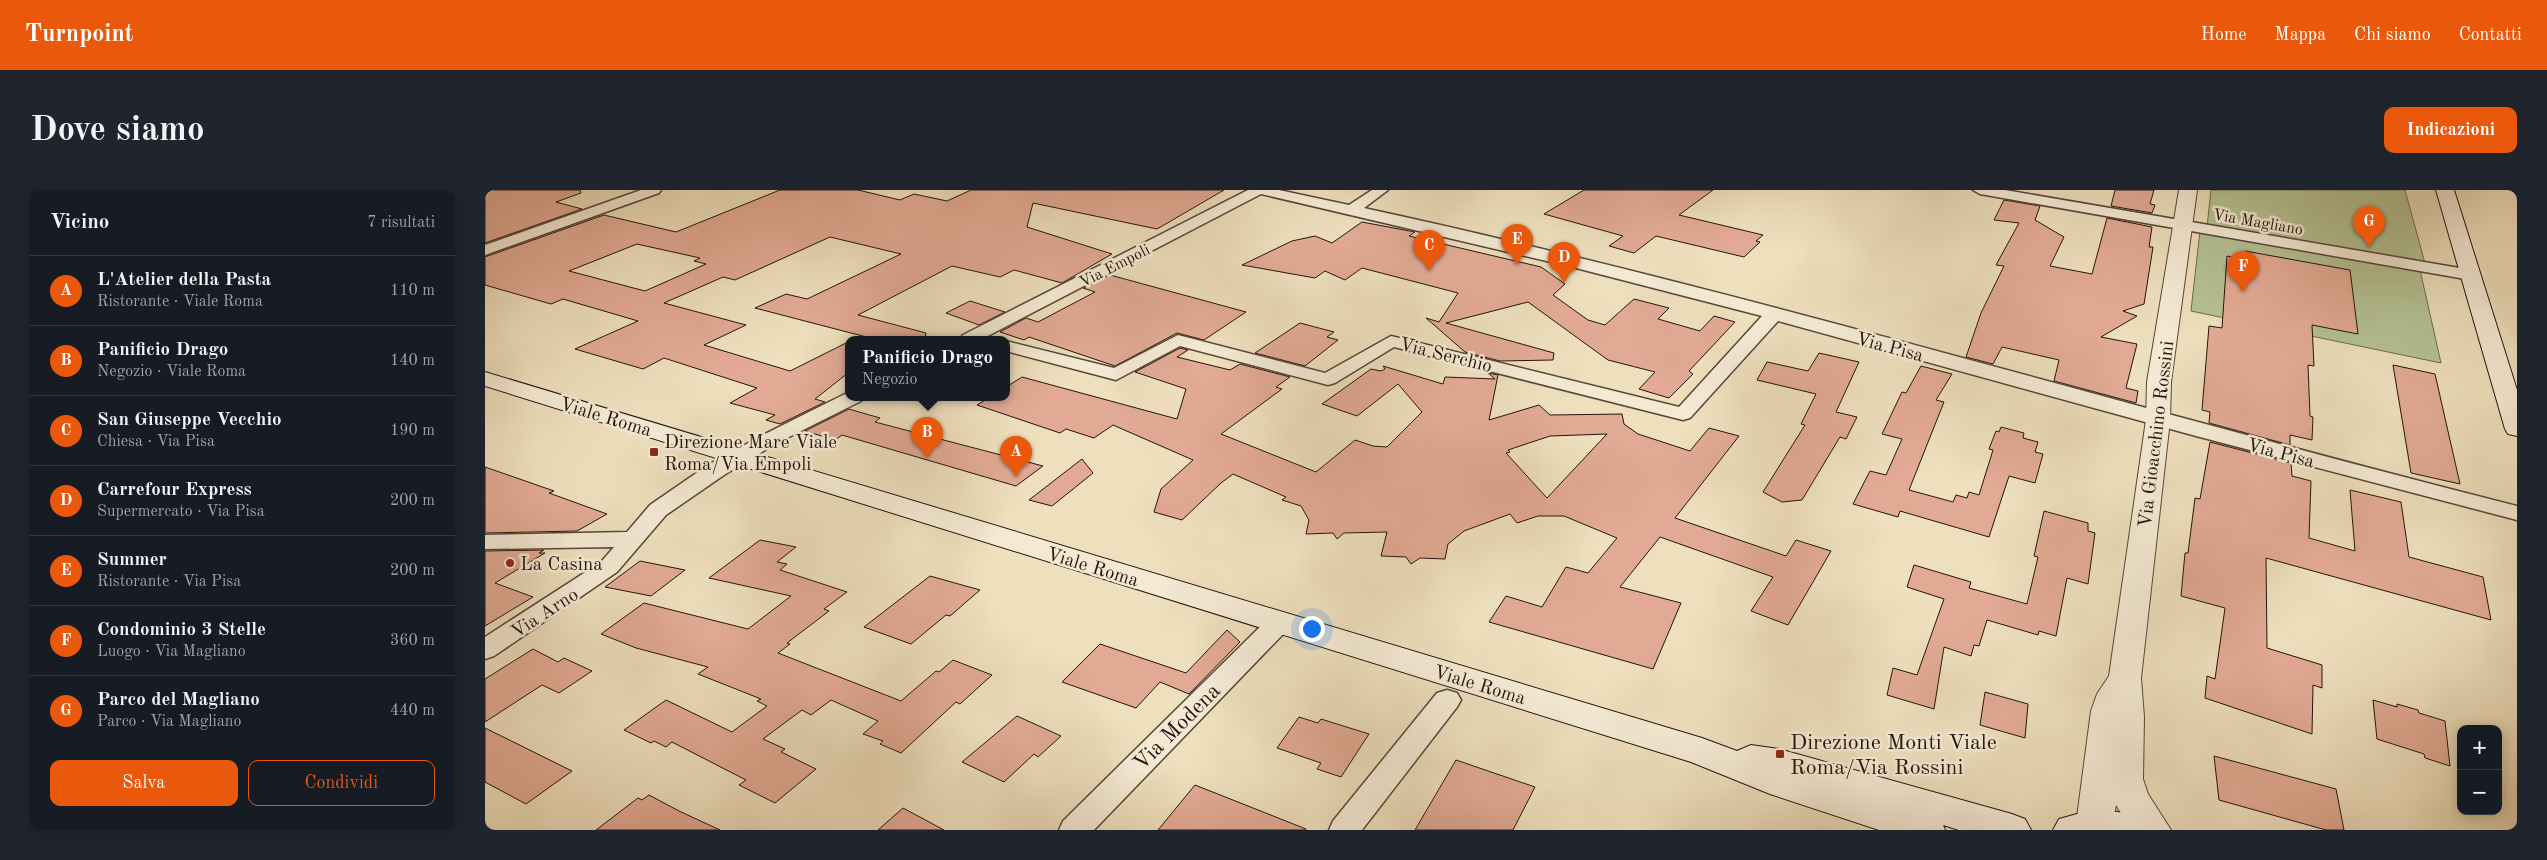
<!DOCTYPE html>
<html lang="it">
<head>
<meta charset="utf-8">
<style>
  :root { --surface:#171b24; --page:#20242c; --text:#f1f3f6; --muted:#9ea1a6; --line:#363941; --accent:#ea580c }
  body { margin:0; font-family:"Old Standard TT",serif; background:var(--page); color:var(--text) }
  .controls { position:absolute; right:15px; bottom:15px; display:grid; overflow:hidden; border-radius:10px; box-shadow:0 2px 12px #0003 }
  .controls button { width:45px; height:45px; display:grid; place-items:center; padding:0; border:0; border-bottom:1px solid var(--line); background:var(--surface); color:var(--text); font:25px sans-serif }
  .you { position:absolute; left:826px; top:438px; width:18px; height:18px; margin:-12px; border:4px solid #fff; border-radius:50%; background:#1a73e8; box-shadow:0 0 0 8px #1a73e833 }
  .badge { display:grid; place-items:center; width:32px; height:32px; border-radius:50%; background:var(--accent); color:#fff; font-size:16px; font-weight:700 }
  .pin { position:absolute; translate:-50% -41px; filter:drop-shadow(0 1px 2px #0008) }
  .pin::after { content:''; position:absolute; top:26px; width:18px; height:15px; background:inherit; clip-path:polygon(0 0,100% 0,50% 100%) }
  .popup { position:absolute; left:360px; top:146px; width:165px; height:65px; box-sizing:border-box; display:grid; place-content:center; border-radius:10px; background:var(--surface); filter:drop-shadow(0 1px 4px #0005); font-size:16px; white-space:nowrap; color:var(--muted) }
  .popup b { font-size:19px; color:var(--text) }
  .popup::after { content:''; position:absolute; left:50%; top:100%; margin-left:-10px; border:10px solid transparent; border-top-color:var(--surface) }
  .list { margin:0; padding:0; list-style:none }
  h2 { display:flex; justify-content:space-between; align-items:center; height:65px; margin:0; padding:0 20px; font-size:21px }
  h2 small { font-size:16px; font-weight:400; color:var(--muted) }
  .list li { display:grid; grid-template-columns:32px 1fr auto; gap:15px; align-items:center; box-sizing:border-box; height:70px; padding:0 20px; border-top:1px solid var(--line) }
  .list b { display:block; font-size:19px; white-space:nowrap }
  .list p { margin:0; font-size:16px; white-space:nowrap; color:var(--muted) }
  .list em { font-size:16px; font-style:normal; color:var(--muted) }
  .actions { display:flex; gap:10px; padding:15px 20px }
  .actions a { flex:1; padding:11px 0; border:1px solid var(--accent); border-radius:10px; text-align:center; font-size:18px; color:var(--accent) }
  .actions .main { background:var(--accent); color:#fff }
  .map { position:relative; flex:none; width:2032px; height:640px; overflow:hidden; border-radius:10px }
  header { display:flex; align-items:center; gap:30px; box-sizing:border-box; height:70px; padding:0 25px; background:var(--accent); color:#fff }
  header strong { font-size:24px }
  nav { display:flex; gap:28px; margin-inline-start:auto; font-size:18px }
  .intro { display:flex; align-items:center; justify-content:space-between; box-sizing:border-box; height:120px; padding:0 30px }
  h1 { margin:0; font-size:35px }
  .button { padding:12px 22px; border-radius:10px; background:var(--accent); color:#fff; font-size:18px; font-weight:700 }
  main { display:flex; gap:30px; padding:0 30px }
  aside { flex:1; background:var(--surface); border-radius:10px; box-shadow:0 2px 12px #0003 }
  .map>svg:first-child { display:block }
  .green { fill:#b5c294; stroke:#6c6b50 }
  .building { fill:#e2aa94; stroke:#24140d; fill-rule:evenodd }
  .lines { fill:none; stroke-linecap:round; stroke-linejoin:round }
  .minor-casing { stroke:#564739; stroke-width:3 }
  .tertiary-casing { stroke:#564739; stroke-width:2 }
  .secondary-casing { stroke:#24140d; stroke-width:2 }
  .minor { fill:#f4ead4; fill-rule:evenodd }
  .tertiary { fill:#f4ead4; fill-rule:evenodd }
  .secondary { fill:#f4ead4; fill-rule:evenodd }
  .poi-dot { fill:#8f2418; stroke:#f4ead4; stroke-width:2 }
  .labels { text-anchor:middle; stroke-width:5; stroke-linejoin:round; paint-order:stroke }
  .far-street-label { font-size:16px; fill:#24140d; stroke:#f4ead4 }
  .street-label { font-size:19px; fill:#24140d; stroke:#f4ead4 }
  .poi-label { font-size:19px; fill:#24140d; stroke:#f4ead4; text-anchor:start }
  .near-street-label { font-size:22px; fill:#24140d; stroke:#f4ead4 }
  .near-poi-label { font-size:22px; fill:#24140d; stroke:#f4ead4; text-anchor:start }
</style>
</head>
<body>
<header>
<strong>Turnpoint</strong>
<nav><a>Home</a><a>Mappa</a><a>Chi siamo</a><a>Contatti</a></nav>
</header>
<div class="intro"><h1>Dove siamo</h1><a class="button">Indicazioni</a></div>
<main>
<aside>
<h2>Vicino<small>7 risultati</small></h2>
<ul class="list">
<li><span class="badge">A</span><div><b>L'Atelier della Pasta</b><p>Ristorante · Viale Roma</p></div><em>110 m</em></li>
<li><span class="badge">B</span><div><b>Panificio Drago</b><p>Negozio · Viale Roma</p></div><em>140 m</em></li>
<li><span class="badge">C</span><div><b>San Giuseppe Vecchio</b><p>Chiesa · Via Pisa</p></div><em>190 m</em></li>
<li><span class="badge">D</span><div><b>Carrefour Express</b><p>Supermercato · Via Pisa</p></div><em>200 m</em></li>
<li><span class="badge">E</span><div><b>Summer</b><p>Ristorante · Via Pisa</p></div><em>200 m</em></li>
<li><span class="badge">F</span><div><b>Condominio 3 Stelle</b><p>Luogo · Via Magliano</p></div><em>360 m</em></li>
<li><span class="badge">G</span><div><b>Parco del Magliano</b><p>Parco · Via Magliano</p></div><em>440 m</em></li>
</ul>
<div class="actions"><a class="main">Salva</a><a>Condividi</a></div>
</aside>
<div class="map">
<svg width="2032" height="640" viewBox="0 0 2032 640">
  <rect width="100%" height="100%" fill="#eedfbd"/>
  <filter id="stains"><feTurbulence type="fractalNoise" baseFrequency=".004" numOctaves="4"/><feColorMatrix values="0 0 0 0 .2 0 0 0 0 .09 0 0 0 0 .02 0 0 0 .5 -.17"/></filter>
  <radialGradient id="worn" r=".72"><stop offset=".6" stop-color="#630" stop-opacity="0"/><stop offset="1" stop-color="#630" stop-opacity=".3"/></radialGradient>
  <!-- green -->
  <path class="green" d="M1726 0H1920L1941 77 1722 37Z
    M1715 41 1935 80 1956 173 1706 121Z"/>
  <!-- building -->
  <path class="building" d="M0 0H95L96 3 71 12 97 19 0 53Z
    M295 0H373L415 10 429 4 462 11 486 0H739L672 39 548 13 542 37 627 64 577 93 529 80 515 87 467 76 373 125 441 143 440 149H389L270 118 301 104 322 109 416 64 345 47 250 90 238 87 179 113 261 135 219 155 305 181 363 152V183L330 209 340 212 295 234 281 230 290 225 245 213 272 198 179 168 158 179 90 159 153 131 78 109 66 114 0 95V67L119 25 191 42ZM152 54 215 68 209 71 221 74 160 101 84 81Z
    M1099 0H1228L1194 25 1278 45 1271 51 1275 52 1259 67 1171 46 1149 63 1124 56 1138 46 1059 24Z
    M1630 0H1669L1665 14 1670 15 1667 23 1626 16Z
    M1519 10 1555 16 1550 30 1579 47 1565 76 1607 84 1622 28 1667 37 1664 57H1668L1659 114 1638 121 1652 126 1616 147 1652 154 1641 198 1653 201 1651 213 1569 191 1574 170 1517 157 1508 174 1481 167 1496 123 1519 76 1511 75 1534 33 1509 30Z
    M877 32 930 42 924 46 1056 77 1080 94 1068 105 1103 130 1120 135 1149 109 1184 118 1173 129 1215 141 1229 126 1250 132 1204 181 1208 184 1184 208 1154 199 1170 182 1123 170 1043 112 961 133 1069 163 1068 170 1015 171 980 162 941 128 954 132 973 103 877 78 860 90 840 81 830 88 757 75 807 51 830 46 847 53Z
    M1760 61 1865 80 1873 144 1827 135 1829 176 1823 175 1825 226 1828 227 1827 250 1805 245V255L1724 233 1725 222 1717 220 1724 136 1737 138 1742 66 1760 70Z
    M625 85 717 110 761 122 719 150 692 143 630 176 544 147 539 150 515 142 541 128 553 132 610 102 598 98Z
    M485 111 520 122 494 135 461 123Z
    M815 133 849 142 842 147 853 150 820 176 770 163Z
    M695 158 703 160 692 167 745 180 755 174 805 187 791 197 797 199 736 244 831 282 870 250 888 256 902 257 937 222 913 194 872 226 837 214 886 179 896 181 900 179 898 176 958 194 960 187 1010 189 1003 183 1013 185 1004 230 1054 215 1065 225 1137 224 1139 234 1153 244 1205 261 1224 238 1254 246 1190 328 1301 366 1311 350 1346 361 1303 435 1266 421 1288 387 1175 347 1135 397 1196 413 1168 479 1004 432 1021 406 1057 417 1081 377 1103 383 1132 348 1079 326H1053L1032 333 1025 324 979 341 963 354 960 369 935 368 926 374 921 367 896 366 902 342 859 343 852 349 848 343 821 344 824 330 816 316 797 310 801 307 748 284 736 293 697 330 669 322 676 299 708 270 628 235 609 248 581 239 575 243 492 215 505 207H521V197L537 187 692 229 701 199 650 182ZM1122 244 1062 308 1021 263 1025 262 1023 260 1065 246Z
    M1334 163 1374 172 1351 222 1372 227 1361 249 1355 247 1317 310 1297 312 1278 302 1320 235 1316 234 1331 204 1272 190 1282 172 1323 181Z
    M1908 175 1950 184 1975 294 1926 283Z
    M1436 176 1467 184 1451 210 1459 212 1424 300 1468 312 1471 305 1482 308 1484 302 1494 305 1508 260 1504 259 1511 241 1514 242 1516 237 1539 243 1538 248 1553 252 1550 262 1558 264 1550 293 1524 286 1504 347 1415 321 1413 327 1368 314 1385 281 1401 285 1417 249 1397 244 1417 202 1421 203Z
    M364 219 395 228 390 232 558 276 531 296 357 245 350 250 320 241Z
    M1725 252 1806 273 1807 286 1826 291 1824 348 1870 361 1865 300 1916 312 1924 367 1998 387 2006 430 1781 368 1782 458 1837 475V498L1828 495 1827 544 1720 508 1722 486 1730 489 1740 418 1696 406 1700 363H1703L1710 308 1715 309Z
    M597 269 608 283 567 316 544 310Z
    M0 277 69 301 64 303 122 324 92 341 0 343Z
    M1559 321 1603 333V341L1610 343 1603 394 1582 388 1571 446 1554 441 1553 445 1502 430 1494 456 1489 455 1486 466 1459 457 1449 519 1402 505 1408 478 1432 485 1459 409 1422 397 1429 375 1486 392 1484 398 1542 414 1553 367 1549 366Z
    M275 350 311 357 292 372 302 374 295 380 362 402 339 419 344 421 302 453 305 454 293 463 416 511 451 481 454 482 468 470 507 485 475 514 471 512 416 563 395 554 398 551 378 544 393 531 346 510 326 525 317 520 278 549 300 559 296 562 331 579 290 613 254 595 261 590 187 552 181 557 169 551 166 553 139 540 181 510 247 542 282 516 272 511 276 509 213 484 223 477 151 458 116 444 159 413 263 439 306 406 224 388Z
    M59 360 54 363H60L10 393 48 407 0 436V361Z
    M155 371 200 380 166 406 120 397Z
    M445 386 495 400 465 426 461 425 426 454 379 437Z
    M742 440 755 452 704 504 675 492 651 518 577 492 615 454 701 483Z
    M48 459 73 472 79 468 107 481 74 503 57 495 0 532V489Z
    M1500 502 1543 514 1540 548 1495 535Z
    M1888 510 1912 517V514L1933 520 1934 523 1960 531 1965 576 1940 568 1939 564 1892 549Z
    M532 526 576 546 553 567 549 564 519 592 477 572Z
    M814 527 833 533 836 529 884 544 856 587 832 579 836 573 792 558Z
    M0 538 87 581 41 614 0 592Z
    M1729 566 1851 599 1859 640H1841L1734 610Z
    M971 570 1050 597 1028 640H930Z
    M710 595 821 639V640H673Z
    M164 605 194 621 235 640H111L153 608 157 610Z
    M418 618 459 640H393Z"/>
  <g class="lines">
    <defs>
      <path id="minor" d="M156 0H176L174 3 0 65V55Z
        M763 0H794L864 15 887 0H903L879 18C1267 102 1647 219 2032 316V330L1711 246 1293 131 1205 228 1198 230 909 157 850 193 843 195 695 156 631 190 521 161V151L629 178 693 145 840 183 906 146 1194 217 1277 126 1087 77 776 4 497 149H475L478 145Z
        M1488 0H1520L1986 80 1994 85 1986 90 1495 4Z
        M362 203 363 207H379L376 211 290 254 239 285 181 325 132 382 9 466 0 469V447L116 372 129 357 0 359V345L142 342 165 315 223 275 276 246Z
        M794 424 803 427 807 433 803 439 609 640H574L578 631 785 427Z
        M962 500 972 503 976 510 972 517 877 640H844L848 631 952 503Z"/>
      <path id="tertiary" d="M1694 0H1712L1686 192 1685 230 1656 488 1659 527 1658 589 1663 604 1686 640H1646L1631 615 1626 640H1594L1591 635 1606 521 1612 504 1624 486 1661 230 1662 192Z"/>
      <path id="secondary" d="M1951 0H1969L2032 200V246L2023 244 2020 239Z
        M0 182 1217 548 1252 561 1266 555 1294 559 1527 624 1540 629 1546 640H1474L1458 635 1460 640H1394L1285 604 1206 572 0 196Z
        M1610 619 1647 624 1660 629 1666 640H1568L1574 629Z"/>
    </defs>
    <!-- minor casing -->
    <use href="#minor" class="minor-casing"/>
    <!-- tertiary casing -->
    <use href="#tertiary" class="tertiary-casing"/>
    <!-- secondary casing -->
    <use href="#secondary" class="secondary-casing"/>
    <!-- minor -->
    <use href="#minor" class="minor"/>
    <!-- tertiary -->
    <use href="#tertiary" class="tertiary"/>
    <!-- secondary -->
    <use href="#secondary" class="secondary"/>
  </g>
  <!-- markers -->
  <g class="poi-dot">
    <rect x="164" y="257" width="10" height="10" rx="2.5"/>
    <circle cx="25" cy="373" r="5"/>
    <rect x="1290" y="559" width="10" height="10" rx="2.5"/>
  </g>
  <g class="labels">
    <!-- far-street labels -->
    <g class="far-street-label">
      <text transform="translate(1773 31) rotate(10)" y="6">Via Magliano</text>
      <text transform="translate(629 75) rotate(-27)" y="6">Via Empoli</text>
    </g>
    <!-- street labels -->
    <g class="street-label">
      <text transform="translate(1405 156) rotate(15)" y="7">Via Pisa</text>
      <text transform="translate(961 164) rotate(14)" y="7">Via Serchio</text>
      <text transform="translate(121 226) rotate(17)" y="7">Viale Roma</text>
      <text transform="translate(1670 244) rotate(-83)" y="7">Via Gioacchino Rossini</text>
      <text transform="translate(1796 262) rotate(15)" y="7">Via Pisa</text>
      <text transform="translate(608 376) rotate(17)" y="7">Viale Roma</text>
      <text transform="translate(59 422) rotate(-33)" y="7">Via Arno</text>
      <text transform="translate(995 494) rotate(17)" y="7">Viale Roma</text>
    </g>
    <!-- poi labels -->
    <g class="poi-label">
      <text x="179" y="258">Direzione Mare Viale<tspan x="179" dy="22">Roma/Via Empoli</tspan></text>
      <text x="35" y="380">La Casina</text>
    </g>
    <!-- near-street labels -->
    <g class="near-street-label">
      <text transform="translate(691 536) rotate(-45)" y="8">Via Modena</text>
    </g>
    <!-- near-poi labels -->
    <g class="near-poi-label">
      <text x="1305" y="559">Direzione Monti Viale<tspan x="1305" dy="25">Roma/Via Rossini</tspan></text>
    </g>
  </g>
  <rect width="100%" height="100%" filter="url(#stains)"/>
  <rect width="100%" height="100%" fill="url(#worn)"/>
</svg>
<div class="controls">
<button>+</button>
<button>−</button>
</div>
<div class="you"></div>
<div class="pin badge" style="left:531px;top:287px">A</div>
<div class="pin badge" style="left:442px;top:268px">B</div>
<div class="popup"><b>Panificio Drago</b>Negozio</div>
<div class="pin badge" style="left:944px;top:81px">C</div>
<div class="pin badge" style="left:1079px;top:93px">D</div>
<div class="pin badge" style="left:1032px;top:75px">E</div>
<div class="pin badge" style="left:1758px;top:102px">F</div>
<div class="pin badge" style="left:1884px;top:57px">G</div>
</div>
</main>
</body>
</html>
